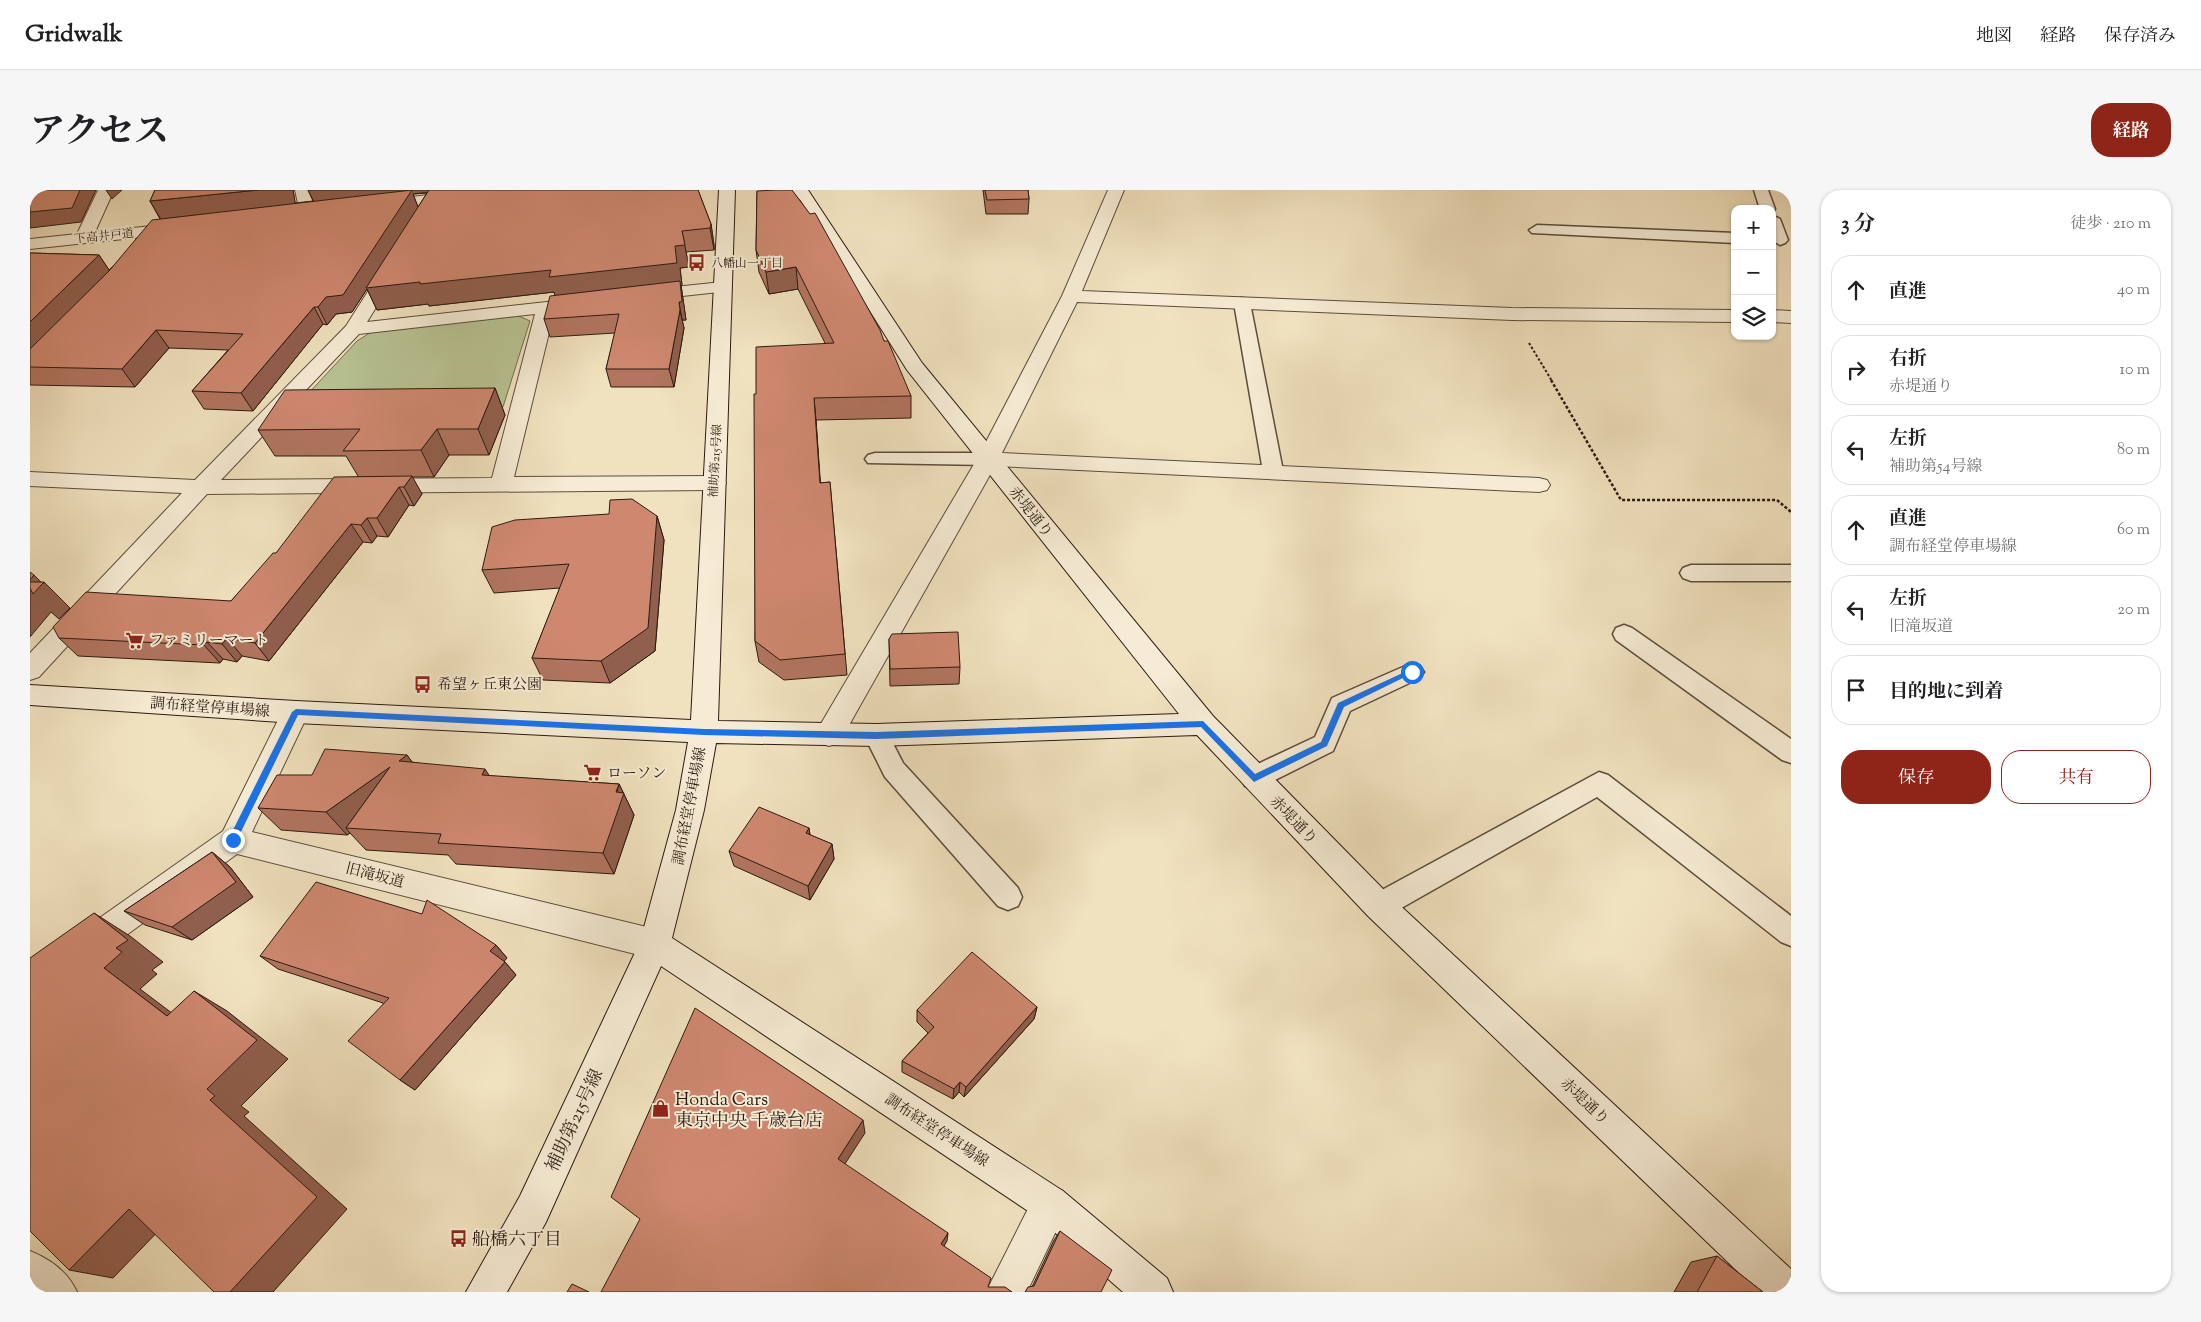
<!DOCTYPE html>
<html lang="ja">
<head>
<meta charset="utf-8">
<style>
  :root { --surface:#fff; --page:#f6f6f6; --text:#202124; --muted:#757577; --line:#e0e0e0; --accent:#8f2418 }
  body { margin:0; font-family:"Sorts Mill Goudy","Noto Serif JP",serif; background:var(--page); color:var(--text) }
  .controls { position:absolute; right:15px; top:15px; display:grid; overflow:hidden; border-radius:10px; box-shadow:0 1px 4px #0004 }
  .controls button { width:45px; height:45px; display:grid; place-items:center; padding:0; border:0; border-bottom:1px solid var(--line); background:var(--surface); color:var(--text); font:25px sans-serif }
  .stop { position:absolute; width:15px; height:15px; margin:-11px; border:4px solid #1a73e8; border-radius:50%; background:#fff }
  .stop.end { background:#1a73e8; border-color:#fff; box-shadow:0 1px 5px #0008 }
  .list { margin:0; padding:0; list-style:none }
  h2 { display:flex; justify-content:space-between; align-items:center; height:65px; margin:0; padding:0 20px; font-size:21px }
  h2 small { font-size:16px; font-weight:400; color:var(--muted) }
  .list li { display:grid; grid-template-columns:32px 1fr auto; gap:15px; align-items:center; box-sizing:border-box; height:70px; margin:0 10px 10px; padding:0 10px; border:1px solid var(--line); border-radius:20px }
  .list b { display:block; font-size:19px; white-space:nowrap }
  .list p { margin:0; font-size:16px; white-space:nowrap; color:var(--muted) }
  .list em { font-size:16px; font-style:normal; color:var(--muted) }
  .actions { display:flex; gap:10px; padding:15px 20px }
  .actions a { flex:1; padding:11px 0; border:1px solid var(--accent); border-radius:20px; text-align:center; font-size:18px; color:var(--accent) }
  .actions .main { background:var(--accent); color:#fff }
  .icon { flex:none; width:28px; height:28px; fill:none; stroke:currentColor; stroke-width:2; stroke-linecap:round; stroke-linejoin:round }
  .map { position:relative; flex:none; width:1761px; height:1102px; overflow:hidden; border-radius:20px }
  header { display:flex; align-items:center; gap:30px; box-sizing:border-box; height:70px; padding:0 25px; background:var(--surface); border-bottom:1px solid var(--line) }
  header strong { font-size:24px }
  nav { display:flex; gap:28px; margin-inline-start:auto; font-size:18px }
  .intro { display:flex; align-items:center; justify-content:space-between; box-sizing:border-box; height:120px; padding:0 30px }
  h1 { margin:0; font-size:35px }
  .button { padding:12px 22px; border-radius:20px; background:var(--accent); color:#fff; font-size:18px; font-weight:700 }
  main { display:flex; gap:30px; padding:0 30px }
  aside { flex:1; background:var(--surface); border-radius:20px; box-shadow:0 1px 4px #0004 }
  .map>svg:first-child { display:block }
  .green { fill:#b8c393; stroke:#726e52 }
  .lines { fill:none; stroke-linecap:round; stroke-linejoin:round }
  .lane-casing { stroke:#5c4c3c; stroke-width:3 }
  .street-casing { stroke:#5c4c3c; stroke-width:2 }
  .secondary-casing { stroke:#2b1a11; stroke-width:2 }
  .path-far1 { stroke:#2b1a11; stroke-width:2; stroke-dasharray:2.5 2; stroke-linecap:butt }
  .path { stroke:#2b1a11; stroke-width:2.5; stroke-dasharray:3 2; stroke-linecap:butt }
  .lane { fill:#f6ecd5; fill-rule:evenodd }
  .street { fill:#f6ecd5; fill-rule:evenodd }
  .secondary { fill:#f6ecd5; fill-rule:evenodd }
  .wall { fill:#b27560; stroke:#2b1a11; fill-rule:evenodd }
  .shaded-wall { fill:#915f4e; stroke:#2b1a11 }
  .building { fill:#cf8870; stroke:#2b1a11 }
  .route { fill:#1a73e8 }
  .labels { text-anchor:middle; stroke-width:4; stroke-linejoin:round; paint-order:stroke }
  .far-street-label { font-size:12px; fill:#2b1a11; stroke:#f6ecd5 }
  .far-poi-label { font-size:12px; fill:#2b1a11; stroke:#f6ecd5; text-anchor:start }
  .street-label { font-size:15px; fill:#2b1a11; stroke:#f6ecd5 }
  .poi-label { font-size:15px; fill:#2b1a11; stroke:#f6ecd5; text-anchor:start }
  .near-poi-label { font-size:18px; fill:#2b1a11; stroke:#f6ecd5; text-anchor:start }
  .near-street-label { font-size:18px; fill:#2b1a11; stroke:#f6ecd5 }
</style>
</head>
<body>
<header>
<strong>Gridwalk</strong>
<nav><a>地図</a><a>経路</a><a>保存済み</a></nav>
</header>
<div class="intro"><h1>アクセス</h1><a class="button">経路</a></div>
<main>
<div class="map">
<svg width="1761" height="1102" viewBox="0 0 1761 1102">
  <rect width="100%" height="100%" fill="#f1e2bf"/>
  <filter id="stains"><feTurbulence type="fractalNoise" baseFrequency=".004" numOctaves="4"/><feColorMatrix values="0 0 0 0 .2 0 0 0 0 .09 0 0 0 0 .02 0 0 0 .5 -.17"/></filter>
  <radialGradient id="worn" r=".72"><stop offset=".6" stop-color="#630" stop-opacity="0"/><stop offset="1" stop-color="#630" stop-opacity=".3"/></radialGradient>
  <!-- green -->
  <path class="green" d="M489 126 500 131 473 217 263 220 327 151 343 141Z"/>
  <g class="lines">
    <defs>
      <path id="lane" d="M1724 0H1738L1745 19 1743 22 1742 19H1730Z
        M1742 25 1750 29 1758 50 1755 53 1750 55 1742 50Z
        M1507 35 1705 43V53L1502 43 1499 40Z
        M1212 108 1218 109 1220 113 1253 281 1250 286 1243 287 1236 286 1233 281 1204 113 1206 109Z
        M845 263H958L965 265 968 269 965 273 958 275 838 273 835 269 838 265Z
        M1661 375H1761V391H1661L1653 388 1650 383 1653 378Z
        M1594 435 1602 438 1761 549V573L1752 570 1586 450 1583 444 1586 438Z
        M1382 473 1390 476 1394 482 1390 488 1320 521 1303 561 1233 596 1224 599 1215 596 1211 588 1215 580 1285 547 1302 508Z
        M846 535 855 538 873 573 988 698 992 707 988 716 978 720 968 716 855 587 834 545 837 538Z
        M1569 582 1578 585 1761 726V756L1751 752 1567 607 1359 725 1349 729 1339 725 1335 716 1339 707Z"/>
      <path id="street" d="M68 0H84L65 42 150 33 156 34 158 38 156 42 150 43 0 59V49L47 44Z
        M265 0H281L285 24 283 27H271Z
        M438 0H484L476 5 349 21 341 16 349 11Z
        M1078 0H1094L1052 101 1482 118 1705 120V132L1482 130 1047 112 972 263 1509 288 1517 290 1520 295 1517 300 1509 302 965 276 809 553 799 556 789 553 785 545 789 537 947 269 1032 106Z
        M362 72 368 73 371 77 337 132 553 108 559 109 562 113 559 117 524 122 484 287 685 286 693 288 696 293 693 298 685 300 177 304 9 487 0 490V463L152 303 0 296V282L165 290 316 136 356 73ZM505 124 462 288 191 290 329 144Z
        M692 92 698 93 701 97 698 101 616 110 610 109 607 105 610 101 616 100Z
        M1742 120 1761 121V133L1742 132Z
        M266 511 276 514 279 522 222 642 625 739 636 744 641 754 636 764 625 769 207 664 12 807 0 812V777L193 641 256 514Z
        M1020 995 1033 1001 1039 1014 997 1102H956L1007 1001Z
        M0 1061C20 1069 38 1082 47 1102H0Z"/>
      <path id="secondary" d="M689 0H705L688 531 846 534 1149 524 877 180 771 11 761 0H778L892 173 1183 526 1360 706 1761 1079V1102H1729L1338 726 1167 545 846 556 686 553 674 620 642 748 1033 1001 1137 1088 1143 1102H1093L1007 1027 631 776 516 1032 477 1102H436L490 1006 610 752 646 620 658 552 266 533 0 515V495L266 511 661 530Z"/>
    </defs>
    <!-- lane casing -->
    <use href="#lane" class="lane-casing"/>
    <!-- street casing -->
    <use href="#street" class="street-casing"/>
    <!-- secondary casing -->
    <use href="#secondary" class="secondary-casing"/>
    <!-- path-far1 -->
    <path class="path-far1" d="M1499 153 1522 191"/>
    <!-- path -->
    <path class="path" d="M1521 190 1591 310H1747L1761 322"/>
    <!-- lane -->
    <use href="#lane" class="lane"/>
    <!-- street -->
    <use href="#street" class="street"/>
    <!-- secondary -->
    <use href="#secondary" class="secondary"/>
  </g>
  <!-- wall -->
  <path class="wall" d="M125 0H263L265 13 283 11 278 0H668L681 34 684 55V60L656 62 659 77 650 78 652 95H651L656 130H652L654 138 644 197H581L576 179 585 143 520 147 514 129 525 105 524 102 399 116 398 114 347 120 337 99 322 122 306 124 297 135 293 134 223 221 174 219 162 201 198 160 139 158 105 197 0 195V63L69 65 79 80 130 29 120 11ZM397 3 388 17 383 4Z
    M953 0H998L999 9 998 24H956Z
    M727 1 854 151 881 206V228L786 230 790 293 800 292 817 485 754 490 729 472 725 451 726 204 795 153 768 99 739 104 729 82 726 60Z
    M465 198 475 225 459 265H419L404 287H382L392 304 384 316 379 315 358 347 347 346 342 353 333 352 239 471 212 466 207 472 193 469 190 473 48 466 29 448 201 411 246 363 328 286 316 266H245L228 240Z
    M627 326 634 350 625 461 580 493 513 490 502 468 530 398 464 403 452 380Z
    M859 449 930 477 929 494 860 496Z
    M377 565 382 572 460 586 589 594 604 625 584 684 426 674 418 665 336 660 320 643 317 645 251 640 228 618 282 585Z
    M779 638 780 645 802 654 804 669 780 710 704 676 699 661Z
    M182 662 200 677 223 707 162 750 115 735 94 721Z
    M466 755 477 768 474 771 486 785 385 900 370 890 353 813 248 779 230 766Z
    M1007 817 1004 829 934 907 929 902 923 909 872 882V871L898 843 887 832V820Z
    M1030 1041 1071 1102 1002 1097 1024 1050Z
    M1687 1066 1733 1102H1644L1661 1072Z"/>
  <!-- shaded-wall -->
  <path class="shaded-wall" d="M50 0H66L51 32 0 38V22Z
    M76 0H92L82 9Z
    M228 0H263L266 18 133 33 120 11Z
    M278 0H420L383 4 388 17 645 56 652 41 659 77 650 78 652 95H651L656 130H652L649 112 526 109 524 102 399 116 398 114 347 120 337 99 322 122 306 124 297 135 288 117 286 16Z
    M681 34 684 55V60L680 38Z
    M69 65 81 83 0 164V132Z
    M766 77 768 99 739 104 736 82Z
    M284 117 293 134 223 221 211 203Z
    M650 120 654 138 644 197 639 179Z
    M126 140 139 158 105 197 92 179Z
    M465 198 475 225 459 265 448 239Z
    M784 208 786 230 792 315 790 293Z
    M407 239 419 265 404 287 391 260Z
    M382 286 392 304 384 316 374 297Z
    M369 297 379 315 358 347 347 328Z
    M627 326 634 350 625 461 580 493 571 471Z
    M337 328 347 346 342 353 331 335Z
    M321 334 333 352 239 471 225 453Z
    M4 385 13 394 14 392 40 418 29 429 21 422 0 447V390Z
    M197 448 212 466 207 472 192 454Z
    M177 452 193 469 190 473 174 455Z
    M377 565 394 589 369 571Z
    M360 577 316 638 320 643 317 645 296 622Z
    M455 579 470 602 452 585Z
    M589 594 604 625 584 684 573 663Z
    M779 638 781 653 776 643Z
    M802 654 804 669 780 710 778 696Z
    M182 662 200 677 223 707 162 750 142 737Z
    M64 723 100 746 133 772 122 780 127 784 110 799 171 845 137 826 74 778 86 758Z
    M466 755 477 768 471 775 460 761Z
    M475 772 486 785 385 900 370 890Z
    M164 801 197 821 258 869 211 916 219 922 214 926 317 1019 243 1102H200L180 910 177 899Z
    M1007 817 1004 829 934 907 936 897Z
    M930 892 929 902 923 909 924 899Z
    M833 930 835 943 811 980 808 969Z
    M99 1019 139 1030 83 1088 39 1080Z
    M918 1043 917 1051 910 1063 911 1054Z"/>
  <!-- building -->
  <path class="building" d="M1 0H50L42 18 0 22V1Z
    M125 0H228L120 11Z
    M382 0 313 105 296 107 288 117H284L211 203 162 201 213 144 126 140 92 179 0 177V159L79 81 122 30Z
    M399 0H668L681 34 680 38 652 41 655 55 645 56 647 73 519 87 521 80 390 94V92L336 98Z
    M746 0H762L780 24 785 23 850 140 854 151H858L881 206 784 208 790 293 800 292 815 464 750 470 725 451 724 204H726V157L804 153 766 77 736 82 726 60 727 1Z
    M955 0H998L999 9 957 10Z
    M0 63 69 65 0 132Z
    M650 91 652 112H649L650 120 639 179H576L589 124 514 129 520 106Z
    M465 198 448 239H407L391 260 313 261 330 239 228 240 255 200Z
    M382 286 374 297H369L347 328H337L331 335 321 334 225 453 197 448 192 454 177 452 174 455 29 448 23 437 56 402 201 411 243 363H246L304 287Z
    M602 309 627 326 618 438 571 471 502 468 539 374 452 380 462 337 485 330 579 324 580 310Z
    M0 382 4 385 0 390Z
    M0 392H14L3 404 0 398Z
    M928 442 930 477 860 479 859 449 862 444Z
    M295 559 377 565 369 571 455 579 452 585 589 594 586 602 594 603 573 663 408 653 411 644 316 638 360 577 296 622 228 618 247 585H282Z
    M729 617 779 638 776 643 802 654 778 696 699 661Z
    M182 662 206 692 142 737 94 721Z
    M286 692 392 724 397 710 466 755 460 761 475 772 370 890 318 851 359 808 230 766Z
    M64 723 98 750 86 758 92 762 74 778 137 826 164 801 227 850 177 899 185 906 180 910 287 1007 200 1102H184L99 1019 39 1080 0 1041V768Z
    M942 762 1007 817 936 897 930 892 924 899 872 871 904 837 887 820Z
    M665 818 833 930 808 969 918 1043 911 1054 961 1088 958 1097H975L982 1102H571L610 1029 581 1007Z
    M1030 1041 1082 1080 1071 1102H995L998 1097 1004 1096Z
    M1687 1066 1733 1102H1667Z
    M542 1094 559 1102H537Z"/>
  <!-- route -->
  <path class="route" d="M1379 480 1385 482 1314 517 1297 556 1224 592 1171 537 846 549 674 545 268 525 206 652 203 654 198 650 262 522 266 519 674 539 846 542 1173 531 1225 584 1291 552 1308 513Z"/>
  <!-- icons -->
  <defs>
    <symbol id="bus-bare" viewBox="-9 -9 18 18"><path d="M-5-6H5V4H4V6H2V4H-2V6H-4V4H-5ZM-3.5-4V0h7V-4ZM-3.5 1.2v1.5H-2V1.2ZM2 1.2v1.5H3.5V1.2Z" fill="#8f2418" stroke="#f6ecd5" stroke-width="2.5" paint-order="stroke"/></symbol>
    <symbol id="supermarket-bare" viewBox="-9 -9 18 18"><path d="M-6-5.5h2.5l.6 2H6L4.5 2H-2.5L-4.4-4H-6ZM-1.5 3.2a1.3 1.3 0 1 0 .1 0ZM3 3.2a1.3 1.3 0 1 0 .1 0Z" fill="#8f2418" stroke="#f6ecd5" stroke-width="2.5" paint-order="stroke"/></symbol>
    <symbol id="shop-bare" viewBox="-9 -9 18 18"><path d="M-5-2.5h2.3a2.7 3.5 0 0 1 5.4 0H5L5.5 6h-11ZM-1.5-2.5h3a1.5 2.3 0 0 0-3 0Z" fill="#8f2418" stroke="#f6ecd5" stroke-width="2.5" paint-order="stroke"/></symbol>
  </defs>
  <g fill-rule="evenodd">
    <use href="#bus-bare" x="654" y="60" width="25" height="25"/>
    <use href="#supermarket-bare" x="92" y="438" width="25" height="25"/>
    <use href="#bus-bare" x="380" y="482" width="25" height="25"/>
    <use href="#supermarket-bare" x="550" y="570" width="25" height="25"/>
    <use href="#shop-bare" x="618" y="906" width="25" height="25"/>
    <use href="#bus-bare" x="416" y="1036" width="25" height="25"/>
  </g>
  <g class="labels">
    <!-- far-street labels -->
    <g class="far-street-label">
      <text transform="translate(74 46) rotate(-6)" y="4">下高井戸道</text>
      <text transform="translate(685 271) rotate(-87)" y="4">補助第215号線</text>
    </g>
    <!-- far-poi labels -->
    <g class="far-poi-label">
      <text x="681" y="77">八幡山一丁目</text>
    </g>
    <!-- street labels -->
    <g class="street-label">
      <text transform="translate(1001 322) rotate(51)" y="5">赤堤通り</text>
      <text transform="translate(180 517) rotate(4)" y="5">調布経堂停車場線</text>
      <text transform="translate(659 616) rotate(-79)" y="5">調布経堂停車場線</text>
      <text transform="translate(1264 630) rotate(46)" y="5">赤堤通り</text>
      <text transform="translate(345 685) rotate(14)" y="5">旧滝坂道</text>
      <text transform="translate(1555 911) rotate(43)" y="5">赤堤通り</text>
      <text transform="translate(907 940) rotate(33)" y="5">調布経堂停車場線</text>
    </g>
    <!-- poi labels -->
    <g class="poi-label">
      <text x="119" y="455">ファミリーマート</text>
      <text x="407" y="499">希望ヶ丘東公園</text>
      <text x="577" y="588">ローソン</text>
    </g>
    <!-- near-poi labels -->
    <g class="near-poi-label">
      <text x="645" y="915">Honda Cars<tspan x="645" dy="21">東京中央 千歳台店</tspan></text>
      <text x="442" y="1055">船橋六丁目</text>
    </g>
    <!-- near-street labels -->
    <g class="near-street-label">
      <text transform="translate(544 930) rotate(-65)" y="6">補助第215号線</text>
    </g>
  </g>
  <rect width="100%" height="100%" filter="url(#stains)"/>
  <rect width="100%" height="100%" fill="url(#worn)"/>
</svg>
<div class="controls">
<button>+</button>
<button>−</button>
<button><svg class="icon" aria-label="layers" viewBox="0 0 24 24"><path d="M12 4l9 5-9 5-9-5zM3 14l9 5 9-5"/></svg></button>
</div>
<div class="stop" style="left:1382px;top:482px"></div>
<div class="stop end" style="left:203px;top:650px"></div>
</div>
<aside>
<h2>3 分<small>徒歩 · 210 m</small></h2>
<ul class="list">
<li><svg class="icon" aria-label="ahead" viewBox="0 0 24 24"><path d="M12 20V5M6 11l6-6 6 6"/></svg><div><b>直進</b></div><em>40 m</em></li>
<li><svg class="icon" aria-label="right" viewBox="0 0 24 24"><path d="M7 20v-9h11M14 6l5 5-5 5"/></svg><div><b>右折</b><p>赤堤通り</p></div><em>10 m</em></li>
<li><svg class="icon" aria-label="left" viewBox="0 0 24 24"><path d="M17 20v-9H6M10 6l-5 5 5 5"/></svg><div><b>左折</b><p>補助第54号線</p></div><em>80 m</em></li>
<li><svg class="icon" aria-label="ahead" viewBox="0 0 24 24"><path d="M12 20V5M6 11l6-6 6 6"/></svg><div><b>直進</b><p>調布経堂停車場線</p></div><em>60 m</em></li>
<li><svg class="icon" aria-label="left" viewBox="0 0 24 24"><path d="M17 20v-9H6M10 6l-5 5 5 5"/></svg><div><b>左折</b><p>旧滝坂道</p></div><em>20 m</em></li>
<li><svg class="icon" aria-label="arrive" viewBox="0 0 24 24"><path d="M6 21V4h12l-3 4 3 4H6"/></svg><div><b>目的地に到着</b></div></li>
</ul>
<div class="actions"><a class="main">保存</a><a>共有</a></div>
</aside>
</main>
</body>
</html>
